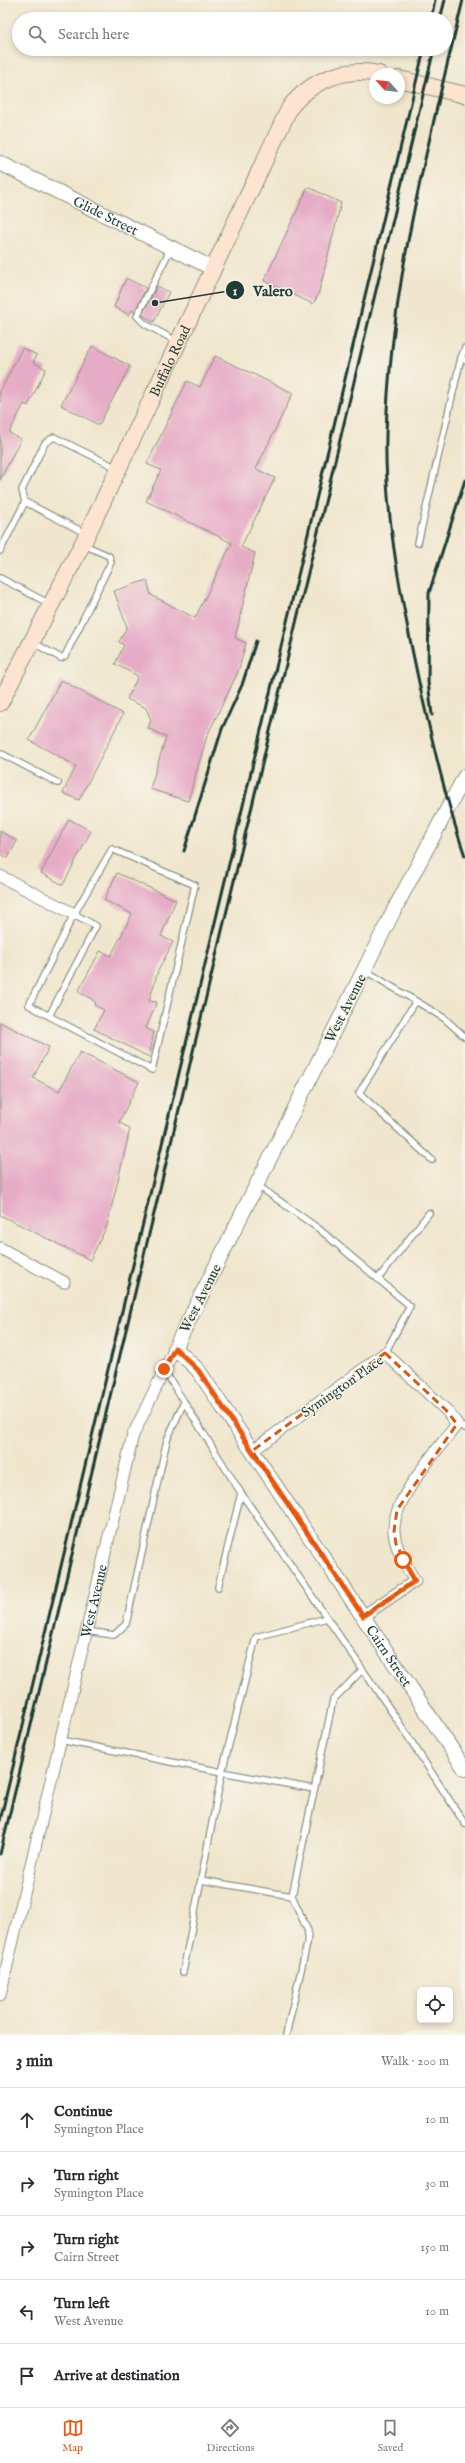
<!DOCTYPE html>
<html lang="en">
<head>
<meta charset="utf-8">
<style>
  :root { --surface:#fff; --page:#f7f7f7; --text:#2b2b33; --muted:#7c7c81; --line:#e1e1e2; --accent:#ea580c }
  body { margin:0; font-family:"IM FELL English",serif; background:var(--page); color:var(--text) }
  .controls { position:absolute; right:12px; bottom:12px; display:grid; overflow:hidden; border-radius:6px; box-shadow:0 2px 6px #0003 }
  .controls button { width:36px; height:36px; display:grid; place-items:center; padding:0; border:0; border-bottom:1px solid var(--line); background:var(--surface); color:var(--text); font:20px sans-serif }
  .compass { position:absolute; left:369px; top:68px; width:36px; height:36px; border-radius:50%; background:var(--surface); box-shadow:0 2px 6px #0003; rotate:297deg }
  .stop { position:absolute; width:12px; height:12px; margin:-9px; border:3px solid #ea580c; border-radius:50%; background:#fff }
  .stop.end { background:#ea580c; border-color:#fff; box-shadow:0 1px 4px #0008 }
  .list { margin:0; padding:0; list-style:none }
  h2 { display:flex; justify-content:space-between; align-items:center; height:52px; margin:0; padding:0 16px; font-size:17px }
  h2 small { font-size:13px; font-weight:400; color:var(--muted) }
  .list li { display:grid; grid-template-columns:26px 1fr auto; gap:12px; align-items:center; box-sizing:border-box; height:64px; padding:0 16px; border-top:1px solid var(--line) }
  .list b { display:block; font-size:15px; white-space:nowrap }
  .list p { margin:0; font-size:13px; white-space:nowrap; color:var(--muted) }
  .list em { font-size:13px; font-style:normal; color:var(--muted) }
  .icon { flex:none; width:22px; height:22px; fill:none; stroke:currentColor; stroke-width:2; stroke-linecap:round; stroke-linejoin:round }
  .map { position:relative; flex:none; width:465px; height:2035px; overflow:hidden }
  .search { position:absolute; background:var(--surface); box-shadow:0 2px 6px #0003; left:12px; right:12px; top:12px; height:44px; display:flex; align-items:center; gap:10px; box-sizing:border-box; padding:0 14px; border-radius:22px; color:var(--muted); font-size:15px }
  .sheet { height:372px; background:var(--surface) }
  nav { display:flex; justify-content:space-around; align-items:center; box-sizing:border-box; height:56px; border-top:1px solid var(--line); background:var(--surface); font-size:11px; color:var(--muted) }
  nav a { display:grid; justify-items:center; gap:2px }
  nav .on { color:var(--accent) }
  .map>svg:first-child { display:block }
  .building { fill:#e6acc6 }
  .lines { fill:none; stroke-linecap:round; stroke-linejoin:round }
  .service-casing { stroke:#889280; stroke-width:8 }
  .minor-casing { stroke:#889280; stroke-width:13 }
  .tertiary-casing { stroke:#889280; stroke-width:16 }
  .secondary-casing { stroke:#889280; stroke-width:18 }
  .service { stroke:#fff; stroke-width:5.5 }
  .minor { stroke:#fff; stroke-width:11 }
  .tertiary { stroke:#fff; stroke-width:14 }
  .secondary { stroke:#fde4d1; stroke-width:16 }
  .rail { stroke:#1f3d34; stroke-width:3 }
  .route { stroke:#ea580c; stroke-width:5 }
  .marked { fill:none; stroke:#de580e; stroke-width:3; stroke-dasharray:8 5; stroke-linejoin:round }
  .labels { text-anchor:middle; stroke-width:3; stroke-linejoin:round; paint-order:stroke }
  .street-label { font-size:14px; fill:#1f3d34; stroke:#f7f3e8 }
  .leader { fill:none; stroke:#1f3d34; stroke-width:1.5 }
  .callout-dot { fill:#1f3d34; stroke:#f7f3e8; stroke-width:1.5 }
  .mark-label { font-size:12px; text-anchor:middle; font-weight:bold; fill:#fff }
  .callout-label { font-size:15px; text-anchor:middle; font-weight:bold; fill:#1f3d34; stroke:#f7f3e8; stroke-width:3; stroke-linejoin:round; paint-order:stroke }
</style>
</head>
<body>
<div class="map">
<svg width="465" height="2035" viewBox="0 0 465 2035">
  <rect width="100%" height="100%" fill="#f7f3e8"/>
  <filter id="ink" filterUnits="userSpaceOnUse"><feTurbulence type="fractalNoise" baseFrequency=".025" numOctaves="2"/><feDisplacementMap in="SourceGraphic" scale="8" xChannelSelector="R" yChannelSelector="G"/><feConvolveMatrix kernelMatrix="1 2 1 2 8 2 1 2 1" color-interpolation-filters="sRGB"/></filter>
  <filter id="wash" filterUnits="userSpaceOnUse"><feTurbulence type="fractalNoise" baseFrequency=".012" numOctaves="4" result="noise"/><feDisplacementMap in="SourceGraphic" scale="16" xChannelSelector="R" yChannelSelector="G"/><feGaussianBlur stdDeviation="0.9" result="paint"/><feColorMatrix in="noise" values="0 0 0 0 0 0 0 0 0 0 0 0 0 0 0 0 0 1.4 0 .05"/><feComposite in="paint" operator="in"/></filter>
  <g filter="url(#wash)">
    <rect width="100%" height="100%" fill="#f0e6cd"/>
    <g id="blocks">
      <!-- building -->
      <path class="building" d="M308 187 341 203 318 295 313 304 264 281Z
        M126 278 146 288 134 312 132 310 129 315 114 307Z
        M157 286 169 292 154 322 142 315Z
        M92 346 130 366 99 425 61 405Z
        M22 348 37 355 33 362 46 369 28 406 24 404 9 433 21 439 0 480V392Z
        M215 356 293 393 256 469 275 478 241 547 255 553 235 638 246 643 238 672 207 736 188 801 150 789 166 737 148 728 151 720 146 708 127 699 138 676 115 664 124 645 119 642 127 627 114 591 147 580 151 595 195 618 232 543 146 501 161 470 147 464 187 381 200 387Z
        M61 680 123 714 79 800 63 793 76 766 29 740Z
        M69 819 91 831 63 885 41 873Z
        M0 831 17 841 8 858 0 854Z
        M117 873 176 900 161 936 173 942 158 971 149 1001 157 1002 146 1028 154 1032 149 1057 94 1029 104 1010 94 1005 96 1003 90 998 78 992 100 951 111 956 132 914 104 900Z
        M0 1022 49 1047 33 1078 59 1091 80 1052 139 1082 119 1122 130 1129 107 1226 90 1260 0 1215Z"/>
    </g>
  </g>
  <g filter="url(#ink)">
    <use href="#blocks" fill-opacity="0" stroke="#889280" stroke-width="1"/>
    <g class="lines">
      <defs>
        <path id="service" d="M171 248 137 316 145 324 178 342
          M465 348 461 358 465 360
          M25 502 87 534
          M418 543 461 358
          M0 551 25 502 22 490 45 443 54 437 117 468
          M0 578 50 604
          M32 642 61 658 65 656 111 562 109 556 84 545
          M0 753 58 783
          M364 970 444 1018 465 1037
          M416 1001 359 1093 432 1160
          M49 1016 29 1005 74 914 112 849 195 885 152 1070 49 1016 96 926 74 914
          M257 1185 319 1229 410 1306 385 1353
          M378 1279 429 1213
          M164 1370 241 1493 396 1718 465 1824
          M457 1424 465 1428
          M218 1587 241 1493
          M86 1631 114 1635 126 1624 167 1440 184 1402
          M60 1740 222 1772 183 1972
          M314 1789 222 1772 256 1637 327 1618
          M201 1880 292 1896
          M286 2035 307 1944 308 1931 292 1896 333 1700 362 1670"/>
        <g id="minor">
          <path d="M0 876 74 914"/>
          <path d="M0 1248 64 1282"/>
          <path d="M252 1451 385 1353 446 1410 457 1424C438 1450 392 1499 394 1531 395 1549 406 1566 415 1581L363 1616"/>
          <path id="s1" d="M0 1995 133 1435 175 1348"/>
        </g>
        <g id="tertiary">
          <path id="s2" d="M0 163 212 268"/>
          <path id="s3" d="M465 776 393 912 175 1348 198 1370 465 1769"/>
        </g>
        <g id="secondary">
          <path d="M399 79 465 95"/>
          <path id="s4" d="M0 703 85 539 290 107C312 80 344 67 379 74"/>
        </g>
      </defs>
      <!-- service casing -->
      <use href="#service" class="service-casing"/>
      <!-- minor casing -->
      <use href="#minor" class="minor-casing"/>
      <!-- tertiary casing -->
      <use href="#tertiary" class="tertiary-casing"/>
      <!-- secondary casing -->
      <use href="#secondary" class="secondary-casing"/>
      <!-- service -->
      <use href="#service" class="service"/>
      <!-- minor -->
      <use href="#minor" class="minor"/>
      <!-- tertiary -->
      <use href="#tertiary" class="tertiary"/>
      <!-- secondary -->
      <use href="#secondary" class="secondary"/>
      <!-- rail -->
      <path class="rail" d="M463 0C428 143 390 287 386 435 384 516 403 608 420 687 433 744 446 801 465 856
        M431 19 435 0
        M440 19 445 0
        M432 715 428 682 429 593 465 480
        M184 851 222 729 242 685 256 641
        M0 1821 424 49
        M0 1854 434 49"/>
    </g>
  </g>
  <g class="lines" filter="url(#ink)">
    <!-- route -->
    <path class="route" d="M164 1369 175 1348 198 1370 363 1616 415 1581 403 1560"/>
  </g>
  <!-- marked area -->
  <path class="marked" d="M385 1353 446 1410 457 1424 397 1510 394 1531 396 1544 415 1581 363 1616 252 1451Z"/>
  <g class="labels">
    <!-- street labels -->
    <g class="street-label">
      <text dy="5" stroke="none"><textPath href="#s2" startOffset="118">Glide Street</textPath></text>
      <text dy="5" stroke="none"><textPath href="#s4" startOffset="382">Buffalo Road</textPath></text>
      <text transform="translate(345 1008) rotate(-63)" y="5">West Avenue</text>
      <text transform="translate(200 1298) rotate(-63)" y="5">West Avenue</text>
      <text transform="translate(342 1386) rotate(-35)" y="5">Symington Place</text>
      <text dy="5" stroke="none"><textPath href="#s1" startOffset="405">West Avenue</textPath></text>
      <text dy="5" stroke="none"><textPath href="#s3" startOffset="1017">Cairn Street</textPath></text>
    </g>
  </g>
  <!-- callouts -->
  <path class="leader" d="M155 303L235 290"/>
  <g class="callout-dot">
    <circle cx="155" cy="303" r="4"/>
    <circle cx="235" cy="290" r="10"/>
  </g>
  <g class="mark-label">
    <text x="235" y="295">1</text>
  </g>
  <g class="callout-label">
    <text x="273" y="296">Valero</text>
  </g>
</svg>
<div class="controls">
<button><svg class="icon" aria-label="locate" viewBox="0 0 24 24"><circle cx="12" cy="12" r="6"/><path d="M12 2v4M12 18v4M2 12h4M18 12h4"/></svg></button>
</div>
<svg class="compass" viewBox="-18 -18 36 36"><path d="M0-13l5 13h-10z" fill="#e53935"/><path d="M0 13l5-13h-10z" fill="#7c7c81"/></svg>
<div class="stop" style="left:403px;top:1560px"></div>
<div class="stop end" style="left:164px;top:1369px"></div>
<div class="search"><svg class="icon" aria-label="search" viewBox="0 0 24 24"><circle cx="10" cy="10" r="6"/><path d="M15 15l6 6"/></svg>Search here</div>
</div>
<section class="sheet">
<h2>3 min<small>Walk · 200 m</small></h2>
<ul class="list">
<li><svg class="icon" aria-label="ahead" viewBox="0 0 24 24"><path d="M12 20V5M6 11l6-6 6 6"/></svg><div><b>Continue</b><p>Symington Place</p></div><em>10 m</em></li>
<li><svg class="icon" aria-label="right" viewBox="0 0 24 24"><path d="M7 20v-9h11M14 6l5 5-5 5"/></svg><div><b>Turn right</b><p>Symington Place</p></div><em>30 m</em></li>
<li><svg class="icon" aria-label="right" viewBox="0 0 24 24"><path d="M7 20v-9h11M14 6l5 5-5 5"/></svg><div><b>Turn right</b><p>Cairn Street</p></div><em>150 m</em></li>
<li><svg class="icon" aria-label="left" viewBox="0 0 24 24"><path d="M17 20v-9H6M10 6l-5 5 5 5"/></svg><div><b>Turn left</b><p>West Avenue</p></div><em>10 m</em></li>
<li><svg class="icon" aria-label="arrive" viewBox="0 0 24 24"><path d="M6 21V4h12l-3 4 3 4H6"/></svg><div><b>Arrive at destination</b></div></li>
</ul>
</section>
<nav>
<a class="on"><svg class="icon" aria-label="map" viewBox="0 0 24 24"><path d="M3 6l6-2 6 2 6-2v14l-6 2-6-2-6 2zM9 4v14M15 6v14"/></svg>Map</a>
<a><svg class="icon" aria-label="directions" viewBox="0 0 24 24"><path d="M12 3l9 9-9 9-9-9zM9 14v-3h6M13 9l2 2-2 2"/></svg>Directions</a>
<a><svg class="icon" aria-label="saved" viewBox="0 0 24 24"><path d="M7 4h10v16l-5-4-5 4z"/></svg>Saved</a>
</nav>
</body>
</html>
